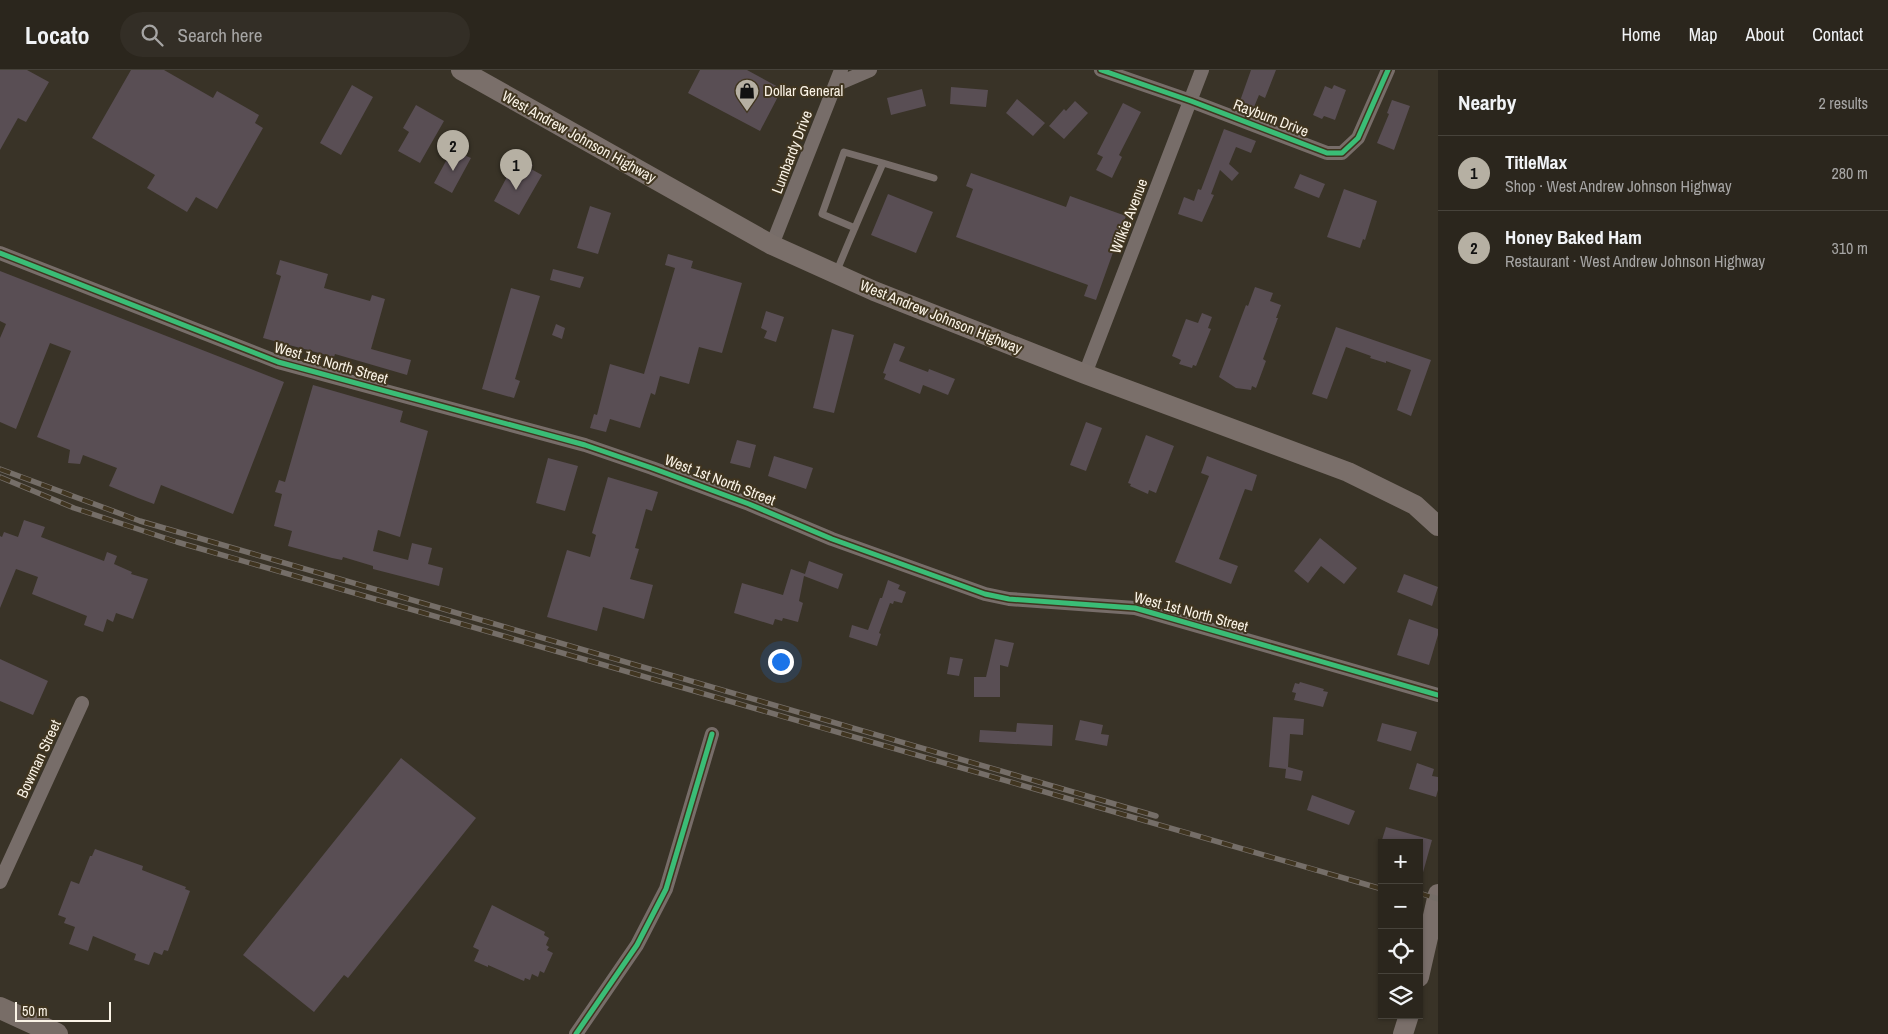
<!DOCTYPE html>
<html lang="en">
<head>
<meta charset="utf-8">
<style>
  :root { --surface:#2b261d; --page:#332e26; --text:#f1f3f6; --muted:#a6a5a4; --line:#47433b; --accent:#b6b0a3 }
  body { margin:0; font-family:"Archivo Narrow",sans-serif; background:var(--page); color:var(--text) }
  .controls { position:absolute; right:15px; bottom:15px; display:grid; overflow:hidden; border-radius:0px; box-shadow:0 1px 4px #0004 }
  .controls button { width:45px; height:45px; display:grid; place-items:center; padding:0; border:0; border-bottom:1px solid var(--line); background:var(--surface); color:var(--text); font:25px sans-serif }
  .scale { position:absolute; left:15px; bottom:12px; width:96px; box-sizing:border-box; padding-left:5px; border:2px solid #faf3e6; border-top:0; font-size:14px; line-height:18px; white-space:nowrap; color:#faf3e6; -webkit-text-stroke:4px #403520; paint-order:stroke }
  .you { position:absolute; left:780px; top:591px; width:18px; height:18px; margin:-12px; border:4px solid #fff; border-radius:50%; background:#1a73e8; box-shadow:0 0 0 8px #1a73e833 }
  .badge { display:grid; place-items:center; width:32px; height:32px; border-radius:50%; background:var(--accent); color:#111; font-size:16px; font-weight:700 }
  .pin { position:absolute; translate:-50% -41px; filter:drop-shadow(0 1px 2px #0008) }
  .pin::after { content:''; position:absolute; top:26px; width:18px; height:15px; background:inherit; clip-path:polygon(0 0,100% 0,50% 100%) }
  .list { margin:0; padding:0; list-style:none }
  h2 { display:flex; justify-content:space-between; align-items:center; height:65px; margin:0; padding:0 20px; font-size:21px }
  h2 small { font-size:16px; font-weight:400; color:var(--muted) }
  .list li { display:grid; grid-template-columns:32px 1fr auto; gap:15px; align-items:center; box-sizing:border-box; height:75px; padding:0 20px; border-top:1px solid var(--line) }
  .list b { display:block; font-size:19px; white-space:nowrap }
  .list p { margin:0; font-size:16px; white-space:nowrap; color:var(--muted) }
  .list em { font-size:16px; font-style:normal; color:var(--muted) }
  .icon { flex:none; width:28px; height:28px; fill:none; stroke:currentColor; stroke-width:2; stroke-linecap:round; stroke-linejoin:round }
  .map { position:relative; flex:none; width:1438px; height:964px; overflow:hidden }
  header { display:flex; align-items:center; gap:30px; box-sizing:border-box; height:70px; padding:0 25px; background:var(--surface); border-bottom:1px solid var(--line) }
  header strong { font-size:24px }
  nav { display:flex; gap:28px; margin-inline-start:auto; font-size:18px }
  .search { width:350px; height:45px; background:var(--page); display:flex; align-items:center; gap:12px; box-sizing:border-box; padding:0 18px; border-radius:28px; color:var(--muted); font-size:19px }
  main { display:flex }
  aside { flex:1; background:var(--surface) }
  .map>svg:first-child { display:block }
  .building { fill:#594e54 }
  .lines { fill:none; stroke-linecap:round; stroke-linejoin:round }
  .lane { stroke:#776d69; stroke-width:7 }
  .street { stroke:#776d69; stroke-width:14 }
  .secondary { stroke:#7a6f6a; stroke-width:20 }
  .primary { stroke:#786d67; stroke-width:22 }
  .rail-casing { stroke:#756e68; stroke-width:5.5 }
  .rail { stroke:#403520; stroke-width:4; stroke-dasharray:11; stroke-linecap:butt }
  .cycleway-casing { stroke:#403520; stroke-width:8 }
  .cycleway { stroke:#3abd76; stroke-width:5 }
  .labels { text-anchor:middle; stroke-width:4; stroke-linejoin:round; paint-order:stroke }
  .poi-label { font-size:15px; fill:#faf3e6; stroke:#403520; text-anchor:start }
  .street-label { font-size:15px; fill:#faf3e6; stroke:#403520 }
</style>
</head>
<body>
<header>
<strong>Locato</strong>
<div class="search"><svg class="icon" aria-label="search" viewBox="0 0 24 24"><circle cx="10" cy="10" r="6"/><path d="M15 15l6 6"/></svg>Search here</div>
<nav><a>Home</a><a>Map</a><a>About</a><a>Contact</a></nav>
</header>
<main>
<div class="map">
<svg width="1438" height="964" viewBox="0 0 1438 964">
  <rect width="100%" height="100%" fill="#393327"/>
  <!-- building -->
  <path class="building" d="M0 0H27L49 12 26 52 18 48 0 80Z
    M131 0H164L213 28 217 21 259 45 255 53 263 58 217 139 196 127 187 142 147 118 155 105 92 68Z
    M700 0H747L782 19 760 61 688 23Z
    M1251 0H1276L1265 28 1259 25 1254 37 1240 31Z
    M352 15 373 27 341 85 320 73Z
    M1334 15 1346 20 1335 50 1324 46 1322 49 1313 45 1325 16 1332 19Z
    M951 17 988 20 986 37 950 34Z
    M922 19 926 36 891 45 887 28Z
    M1017 29 1045 53 1033 66 1006 43Z
    M1392 30 1410 36 1394 80 1377 73 1389 44 1387 43Z
    M1075 31 1088 43 1064 69 1049 56 1064 39 1066 41Z
    M1123 33 1141 42 1119 85 1122 87 1112 108 1096 100 1103 87 1097 84Z
    M416 35 444 51 420 93 398 81 409 62 403 58Z
    M1224 59 1256 71 1251 83 1236 77 1229 94 1239 103 1232 111 1220 100 1211 124 1214 125 1202 152 1178 144 1184 127 1194 131 1198 119 1201 120Z
    M452 80 471 88 452 123 434 113Z
    M516 90 521 93 523 90 533 95 531 99 542 105 519 145 494 131Z
    M971 103 1066 137 1070 126 1126 146 1096 230 1084 226 1088 215 956 167 973 119 966 116Z
    M1300 104 1325 114 1319 128 1294 118Z
    M1344 119 1377 131 1365 170 1363 169 1360 178 1327 167Z
    M888 124 933 142 916 183 871 165Z
    M590 136 611 143 598 184 577 178Z
    M668 184 693 191 691 198 742 213 722 283 699 277 689 314 660 306 655 325 651 323 640 358 610 349 606 362 590 358 594 344 597 345 610 294 644 304 675 198 665 195Z
    M280 190 328 204 324 218 370 231 372 225 385 229 371 279 411 290 407 305 335 284 334 287 263 268 281 206 276 204Z
    M553 199 584 207 580 218 550 210Z
    M0 201 284 312 233 444 161 415 154 434 138 428 109 416 117 398 83 385 80 394 68 393 70 380 37 367 71 281 50 273 16 359 0 352V268L6 254 0 251Z
    M1255 217 1273 223 1270 231 1281 235 1276 248H1278L1263 289 1266 291 1256 318 1252 316 1251 320 1236 318 1219 307 1246 235 1248 236Z
    M511 218 540 226 515 309 520 311 514 328 482 319Z
    M766 241 784 247 776 272 764 268 767 261 761 258Z
    M1202 243 1212 247 1208 258 1211 259 1196 296 1193 295 1192 298 1179 294 1181 290 1172 286 1186 249 1198 253Z
    M556 254 565 258 562 269 552 265Z
    M1336 257 1431 290 1411 346 1397 340 1411 300 1386 291V293L1370 288 1371 286 1346 277 1327 329 1312 324Z
    M832 259 854 265 834 343 813 338Z
    M894 273 905 277 899 291 928 302 929 299 955 309 948 325 923 315 920 324 884 309 886 304 883 303Z
    M313 315 403 341 400 352 428 361 400 467 378 460 373 481 408 490 412 473 432 478 428 494 443 498 439 516 373 499V496L343 487 342 490 332 488 288 476 292 461 274 456 282 424 275 422 279 410 285 412Z
    M1086 352 1102 358 1086 401 1070 395Z
    M1146 365 1174 376 1156 423 1149 420 1148 424 1130 416 1131 414 1128 413Z
    M737 370 756 375 750 398 730 393Z
    M774 386 813 398 806 419 768 406Z
    M1207 386 1257 405 1252 421 1245 419 1219 489 1238 496 1231 514 1175 492 1209 406 1201 403Z
    M548 388 578 396 565 441 536 433Z
    M608 407 658 422 652 441 646 439 635 478 639 479 630 509 653 515 644 549 603 537 597 561 547 547 567 480 590 487 596 465 592 463Z
    M24 450 45 457 41 467 104 491 107 482 117 486 114 494 132 502 131 504 148 509 133 549 116 543 113 552 107 549 103 562 84 555 87 546 32 524 38 507 16 499 0 538V466L2 467 4 462 18 467Z
    M1320 468 1357 498 1344 514 1321 496 1308 513 1294 501Z
    M809 491 843 504 838 519 804 506 799 531 803 533 798 552 783 548 782 551 775 549 773 555 734 543 742 513 783 525 791 499 805 504Z
    M1404 504 1438 517 1432 536 1397 522Z
    M888 510 900 515 898 519 906 522 902 533 894 531 893 534 890 533 879 563 881 564 877 576 849 567 852 555 868 560 880 528H882Z
    M1409 549 1438 559V565L1429 595 1397 585Z
    M995 569 1014 573 1008 597 1000 595V627H974V607H986Z
    M950 587 963 589 959 606 947 604Z
    M0 589 48 611 33 645 0 631Z
    M1300 612 1324 619 1323 621 1328 622 1323 637 1294 630 1296 623 1292 622 1295 613 1299 614Z
    M1273 647 1304 649 1303 665 1290 664 1288 697 1303 701 1301 711 1285 708 1286 699 1269 697Z
    M1080 650 1103 655 1101 664 1109 665 1107 676 1075 670Z
    M1017 653 1053 655 1052 676 979 672 980 660 1016 662Z
    M1382 653 1417 662 1411 681 1377 671Z
    M401 688 476 748 348 908 344 905 314 942 243 885Z
    M1417 693 1434 699 1432 706 1438 707V720L1436 727 1409 719Z
    M1312 725 1355 741 1349 755 1307 740Z
    M1386 757 1432 770 1422 806H1419V773H1381Z
    M95 779 143 796 142 800 186 817 185 819 190 821 168 881 164 880 162 885 154 882 149 895 134 890 136 884 93 866 88 881 69 874 75 857 64 853 66 848 58 845 71 811 79 814 90 786H92Z
    M492 835 545 862 544 865 549 868 546 875 549 877 547 880 553 883 544 903 540 901 538 907 532 904 530 910 525 908 524 911 488 895V897L474 891 479 880 473 877Z"/>
  <g class="lines">
    <!-- lane -->
    <path class="lane" d="M883 93 934 108
      M836 203C851 166 867 130 883 93L844 82 822 144 855 158"/>
    <!-- street -->
    <path class="street" d="M1101 0 1191 31 1327 83H1342L1358 68 1388 0
      M835 15 870 0
      M772 175 841 0
      M0 183 278 292 585 375 652 398 749 434 832 469 985 524 1009 529 1135 538 1438 625
      M1085 304 1202 0
      M0 812 82 633
      M576 964 637 875 666 819 712 664"/>
    <!-- secondary -->
    <path class="secondary" d="M461 0 772 175 874 221 1085 304 1348 402 1415 435 1438 456
      M1419 907 1438 824
      M1403 964 1409 945"/>
    <!-- primary -->
    <path class="primary" d="M0 938 57 964"/>
    <defs>
      <path id="rail" d="M0 399 140 451 1156 746
        M0 407 74 438 177 472 1382 819
        M1419 823 1438 829"/>
    </defs>
    <!-- rail casing -->
    <use href="#rail" class="rail-casing"/>
    <!-- rail -->
    <use href="#rail" class="rail"/>
    <defs>
      <path id="cycleway" d="M1101 0 1191 31 1327 83H1342L1358 68 1388 0
        M0 183 278 292 585 375 652 398 749 434 832 469 985 524 1009 529 1135 538 1438 625
        M576 964 637 875 666 819 712 664"/>
    </defs>
    <!-- cycleway casing -->
    <use href="#cycleway" class="cycleway-casing"/>
    <!-- cycleway -->
    <use href="#cycleway" class="cycleway"/>
  </g>
  <!-- icons -->
  <defs>
    <symbol id="shop-pin" viewBox="-11 -11 22 30"><path d="M0 17L-7.5 6A9.5 9.5 0 1 1 7.5 6Z" fill="#b6b0a3" stroke="#403520"/><path d="M-5-2.5h2.3a2.7 3.5 0 0 1 5.4 0H5L5.5 6h-11ZM-1.5-2.5h3a1.5 2.3 0 0 0-3 0Z" fill="#111"/></symbol>
  </defs>
  <g fill-rule="evenodd">
    <use href="#shop-pin" x="733" y="7" width="28" height="38"/>
  </g>
  <g class="labels">
    <!-- poi labels -->
    <g class="poi-label">
      <text x="764" y="26">Dollar General</text>
    </g>
    <!-- street labels -->
    <g class="street-label">
      <text transform="translate(1271 48) rotate(21)" y="5">Rayburn Drive</text>
      <text transform="translate(579 67) rotate(29)" y="5">West Andrew Johnson Highway</text>
      <text transform="translate(792 82) rotate(-69)" y="5">Lumbardy Drive</text>
      <text transform="translate(1129 146) rotate(-69)" y="5">Wilkie Avenue</text>
      <text transform="translate(941 247) rotate(22)" y="5">West Andrew Johnson Highway</text>
      <text transform="translate(331 293) rotate(16)" y="5">West 1st North Street</text>
      <text transform="translate(720 410) rotate(21)" y="5">West 1st North Street</text>
      <text transform="translate(1191 542) rotate(15)" y="5">West 1st North Street</text>
      <text transform="translate(39 689) rotate(-65)" y="5">Bowman Street</text>
    </g>
  </g>
</svg>
<div class="controls">
<button>+</button>
<button>−</button>
<button><svg class="icon" aria-label="locate" viewBox="0 0 24 24"><circle cx="12" cy="12" r="6"/><path d="M12 2v4M12 18v4M2 12h4M18 12h4"/></svg></button>
<button><svg class="icon" aria-label="layers" viewBox="0 0 24 24"><path d="M12 4l9 5-9 5-9-5zM3 14l9 5 9-5"/></svg></button>
</div>
<div class="scale">50 m</div>
<div class="you"></div>
<div class="pin badge" style="left:516px;top:120px">1</div>
<div class="pin badge" style="left:453px;top:101px">2</div>
</div>
<aside>
<h2>Nearby<small>2 results</small></h2>
<ul class="list">
<li><span class="badge">1</span><div><b>TitleMax</b><p>Shop · West Andrew Johnson Highway</p></div><em>280 m</em></li>
<li><span class="badge">2</span><div><b>Honey Baked Ham</b><p>Restaurant · West Andrew Johnson Highway</p></div><em>310 m</em></li>
</ul>
</aside>
</main>
</body>
</html>
